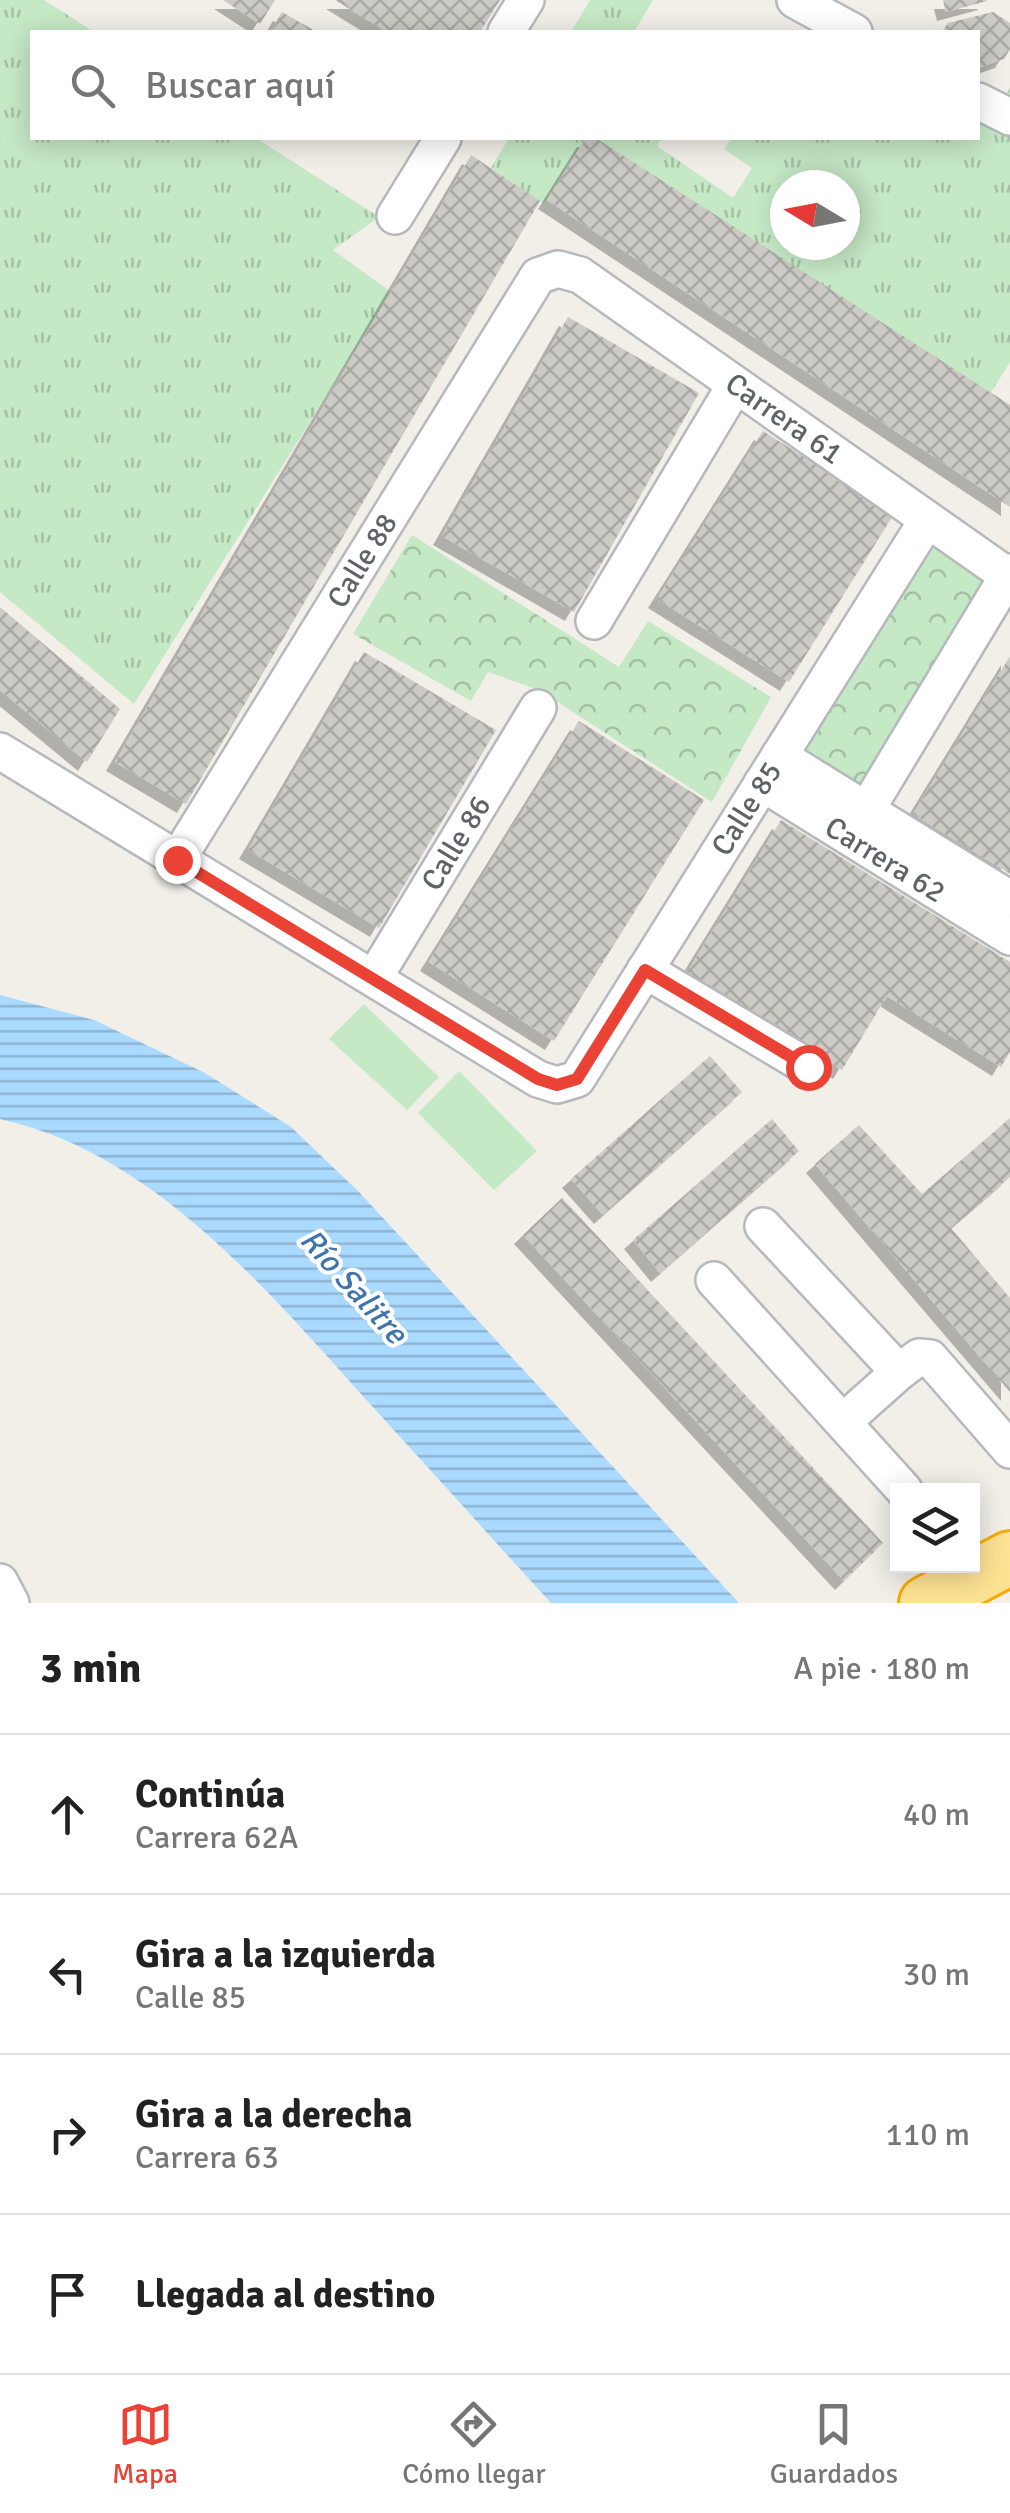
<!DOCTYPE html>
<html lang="es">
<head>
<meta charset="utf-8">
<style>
  :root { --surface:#fff; --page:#f2f2f2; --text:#222; --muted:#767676; --line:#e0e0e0; --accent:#ea4335 }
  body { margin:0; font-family:Signika,sans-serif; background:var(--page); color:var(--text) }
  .controls { position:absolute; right:30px; bottom:30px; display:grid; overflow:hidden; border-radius:0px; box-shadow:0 5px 25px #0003 }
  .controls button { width:90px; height:90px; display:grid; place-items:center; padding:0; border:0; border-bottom:2px solid var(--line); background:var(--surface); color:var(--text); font:50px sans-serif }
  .compass { position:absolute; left:770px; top:170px; width:90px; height:90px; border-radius:50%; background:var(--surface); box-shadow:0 5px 25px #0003; rotate:280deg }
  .stop { position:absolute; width:30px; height:30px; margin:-22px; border:8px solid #ea4335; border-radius:50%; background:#fff }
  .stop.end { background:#ea4335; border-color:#fff; box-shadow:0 2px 10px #0008 }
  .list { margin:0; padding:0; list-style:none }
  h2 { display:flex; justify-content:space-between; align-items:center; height:130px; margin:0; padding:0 40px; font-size:42px }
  h2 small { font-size:32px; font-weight:400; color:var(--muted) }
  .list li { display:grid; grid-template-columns:65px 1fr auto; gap:30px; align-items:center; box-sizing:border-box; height:160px; padding:0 40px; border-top:2px solid var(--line) }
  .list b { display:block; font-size:38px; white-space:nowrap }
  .list p { margin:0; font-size:32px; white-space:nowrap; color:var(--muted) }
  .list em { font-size:32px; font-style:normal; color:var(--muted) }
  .icon { flex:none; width:55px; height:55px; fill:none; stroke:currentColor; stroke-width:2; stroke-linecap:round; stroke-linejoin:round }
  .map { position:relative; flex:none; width:1010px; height:1603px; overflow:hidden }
  .search { position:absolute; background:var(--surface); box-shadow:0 5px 25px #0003; left:30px; right:30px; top:30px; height:110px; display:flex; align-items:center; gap:25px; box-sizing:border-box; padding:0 35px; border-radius:0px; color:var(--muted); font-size:38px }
  .sheet { height:770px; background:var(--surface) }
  nav { display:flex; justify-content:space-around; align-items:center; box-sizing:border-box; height:140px; border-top:2px solid var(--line); background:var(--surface); font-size:28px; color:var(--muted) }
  nav a { display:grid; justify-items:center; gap:5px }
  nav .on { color:var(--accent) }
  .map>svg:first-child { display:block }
  .grass { fill:url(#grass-tufts); fill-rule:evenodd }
  .forest { fill:url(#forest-crowns) }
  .pitch { fill:#c5e8c5 }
  .water { fill:url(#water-rules) }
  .building { fill:url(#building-cross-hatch); filter:url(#shadow) }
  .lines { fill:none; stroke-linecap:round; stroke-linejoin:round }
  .minor-casing { stroke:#b5b8bc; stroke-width:40 }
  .highway-casing { stroke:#f9ab00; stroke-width:58 }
  .minor { stroke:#fff; stroke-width:35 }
  .highway { stroke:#fde293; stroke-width:52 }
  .route { stroke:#ea4335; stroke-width:12 }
  .labels { text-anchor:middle; stroke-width:8; stroke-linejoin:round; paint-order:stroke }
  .street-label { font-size:30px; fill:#5f6368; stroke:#fff }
  .water-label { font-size:32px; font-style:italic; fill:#4174aa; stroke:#fff }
</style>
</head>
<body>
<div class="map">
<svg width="1010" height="1603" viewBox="0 0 1010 1603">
  <defs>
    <pattern id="grass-tufts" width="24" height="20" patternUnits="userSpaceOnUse" patternTransform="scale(2.5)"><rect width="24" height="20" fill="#c5e8c5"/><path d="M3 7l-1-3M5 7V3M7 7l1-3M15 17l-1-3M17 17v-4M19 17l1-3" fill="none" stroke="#a3c0a4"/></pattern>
    <pattern id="forest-crowns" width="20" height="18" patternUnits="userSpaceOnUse" patternTransform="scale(2.5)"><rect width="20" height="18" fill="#c5e8c5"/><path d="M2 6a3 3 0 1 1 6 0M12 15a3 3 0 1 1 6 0" fill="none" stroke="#a3c0a4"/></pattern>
    <pattern id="water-rules" width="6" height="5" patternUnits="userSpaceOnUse" patternTransform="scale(2.5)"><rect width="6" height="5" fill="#aadaff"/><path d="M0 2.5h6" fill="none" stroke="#8eb4d2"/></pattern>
    <pattern id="building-cross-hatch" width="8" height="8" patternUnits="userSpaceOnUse" patternTransform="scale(2.5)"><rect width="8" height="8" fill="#cccac5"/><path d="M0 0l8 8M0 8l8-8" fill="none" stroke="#a9a8a4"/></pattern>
    <filter id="shadow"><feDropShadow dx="-9" dy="9" stdDeviation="0" flood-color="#0004"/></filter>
  </defs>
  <rect width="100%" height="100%" fill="#f1efe8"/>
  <!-- grass -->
  <path class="grass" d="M0 0H44L94 32H32V138H256L379 217 333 250 391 292 134 704 0 592Z
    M590 0H653L634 32H571Z
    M1010 88V362L990 394 596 138H662L657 146 733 198 752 168 724 149 732 138H978V109L992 117ZM785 185H845V245H785Z
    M509 138H586L544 204 491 168Z"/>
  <!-- forest -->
  <path class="forest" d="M412 535 619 667 648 621 771 697 712 802 539 690 488 672 471 701 353 634Z
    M928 540 989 579 864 793 800 755Z"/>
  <!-- pitch -->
  <path class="pitch" d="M364 1004 439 1077 407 1110 329 1039Z
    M459 1071 537 1151 494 1190 418 1113Z"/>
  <!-- water -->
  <path class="water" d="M0 995 94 1020 205 1073 291 1127 359 1192 739 1603H551C491 1537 432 1472 372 1406 269 1293 155 1153 0 1119Z"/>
  <!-- building -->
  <path class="building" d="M223 0H275L260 24Z
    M335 0H500L480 32H387Z
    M943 0H987V1L946 12Z
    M282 12 317 32H270Z
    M993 12 1010 23V49L1004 59 978 68V32H942L948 23Z
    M586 138H596L1010 405V507L547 200Z
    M471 155 540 201 186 804 115 762Z
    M568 317 699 393 574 612 442 536Z
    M763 431 894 514 789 682 657 599Z
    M0 607 120 709 87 762 0 690Z
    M364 652 496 730 379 928 248 850Z
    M1010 656V874L913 814Z
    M579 721 704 800 554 1041 429 962Z
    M781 820 1010 962V1052L1001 1067 887 996 842 1070 686 974Z
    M710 1056 742 1092 603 1215 571 1179Z
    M1010 1118V1177L951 1228 1010 1298V1392L815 1164 859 1125 922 1194Z
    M772 1119 799 1151 660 1273 633 1240Z
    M562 1198 883 1543 844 1581 523 1235Z"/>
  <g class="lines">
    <defs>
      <g id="minor">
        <path d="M795 0 854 32"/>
        <path d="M506 32 526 0"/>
        <path d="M978 101 1010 117"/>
        <path d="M395 216 443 138"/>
        <path d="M594 621 734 387"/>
        <path id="s1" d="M0 751 538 1079 557 1085 577 1079 926 522"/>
        <path d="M779 756 1010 899"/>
        <path id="s2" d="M762 783 1010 937"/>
        <path d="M867 809 1010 572"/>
        <path id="s3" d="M177 860 538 276 558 269 580 275 1008 576"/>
        <path d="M645 970 808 1067"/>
        <path id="s4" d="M374 978 538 708"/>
        <path d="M763 1226 899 1372 844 1421"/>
        <path d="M714 1280 904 1490"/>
        <path d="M899 1372 919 1357 930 1358 1010 1450"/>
        <path d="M0 1582 11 1603"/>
      </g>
      <path id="highway" d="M926 1603 1010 1558"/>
    </defs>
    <!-- minor casing -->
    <use href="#minor" class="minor-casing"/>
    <!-- highway casing -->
    <use href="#highway" class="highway-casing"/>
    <!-- minor -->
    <use href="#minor" class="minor"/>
    <!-- highway -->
    <use href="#highway" class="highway"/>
  </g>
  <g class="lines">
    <!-- route -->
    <path class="route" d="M177 860 538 1079 557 1085 577 1079 645 970 808 1067"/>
  </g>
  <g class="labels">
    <!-- street labels -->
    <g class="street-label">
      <text dy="10" stroke="none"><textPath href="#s3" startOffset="980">Carrera 61</textPath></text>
      <text dy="10" stroke="none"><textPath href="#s3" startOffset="352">Calle 88</textPath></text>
      <text dy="10" stroke="none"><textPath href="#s1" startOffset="990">Calle 85</textPath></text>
      <text dy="10" stroke="none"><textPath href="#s4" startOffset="158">Calle 86</textPath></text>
      <text dy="10" stroke="none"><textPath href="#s2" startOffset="145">Carrera 62</textPath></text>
    </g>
    <!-- water labels -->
    <g class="water-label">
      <text transform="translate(354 1286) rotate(48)" y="11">Río Salitre</text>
    </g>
  </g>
</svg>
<div class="controls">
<button><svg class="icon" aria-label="layers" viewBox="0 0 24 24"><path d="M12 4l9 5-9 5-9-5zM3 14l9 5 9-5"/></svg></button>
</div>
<svg class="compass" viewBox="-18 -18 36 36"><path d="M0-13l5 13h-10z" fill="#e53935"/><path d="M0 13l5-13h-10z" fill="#767676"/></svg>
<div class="stop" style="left:808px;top:1067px"></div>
<div class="stop end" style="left:177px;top:860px"></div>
<div class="search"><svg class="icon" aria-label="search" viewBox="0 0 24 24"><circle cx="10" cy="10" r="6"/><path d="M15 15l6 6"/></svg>Buscar aquí</div>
</div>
<section class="sheet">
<h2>3 min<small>A pie · 180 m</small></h2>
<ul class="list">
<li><svg class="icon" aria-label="ahead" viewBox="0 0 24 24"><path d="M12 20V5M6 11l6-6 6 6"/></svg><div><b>Continúa</b><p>Carrera 62A</p></div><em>40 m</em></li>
<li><svg class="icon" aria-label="left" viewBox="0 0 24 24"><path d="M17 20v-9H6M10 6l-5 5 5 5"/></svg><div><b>Gira a la izquierda</b><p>Calle 85</p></div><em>30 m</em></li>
<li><svg class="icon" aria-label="right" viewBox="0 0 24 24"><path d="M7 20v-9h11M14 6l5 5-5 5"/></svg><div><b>Gira a la derecha</b><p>Carrera 63</p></div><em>110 m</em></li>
<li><svg class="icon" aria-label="arrive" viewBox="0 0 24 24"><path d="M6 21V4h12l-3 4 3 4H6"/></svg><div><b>Llegada al destino</b></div></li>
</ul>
</section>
<nav>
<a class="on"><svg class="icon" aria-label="map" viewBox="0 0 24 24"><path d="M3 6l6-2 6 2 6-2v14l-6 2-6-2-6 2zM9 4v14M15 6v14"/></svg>Mapa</a>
<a><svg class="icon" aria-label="directions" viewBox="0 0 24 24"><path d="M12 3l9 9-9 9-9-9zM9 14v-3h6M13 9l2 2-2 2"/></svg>Cómo llegar</a>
<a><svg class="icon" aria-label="saved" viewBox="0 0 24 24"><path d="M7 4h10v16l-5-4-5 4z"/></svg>Guardados</a>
</nav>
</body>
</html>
